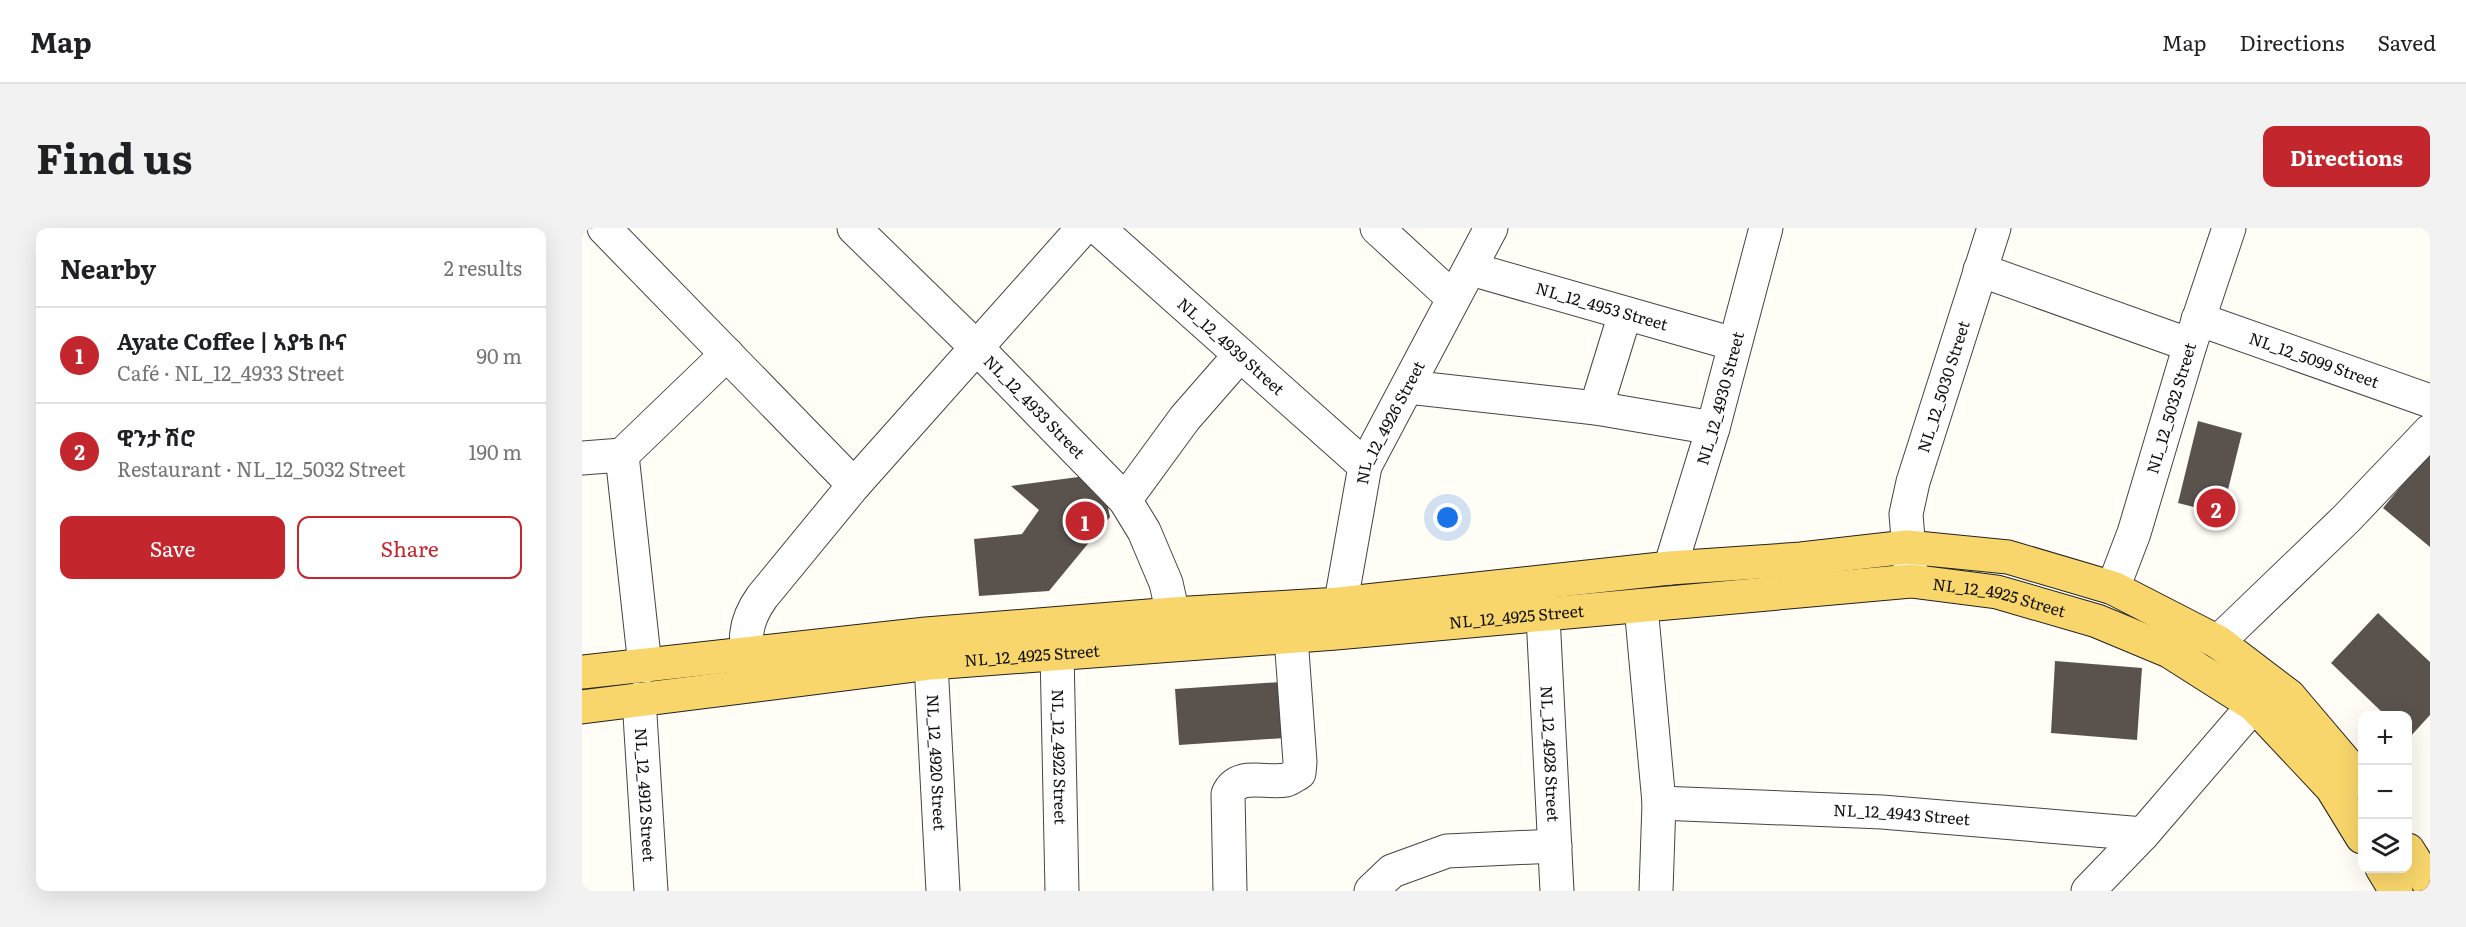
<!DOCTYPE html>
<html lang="en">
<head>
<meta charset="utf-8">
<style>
  :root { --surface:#fff; --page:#f2f2f2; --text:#202124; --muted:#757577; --line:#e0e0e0; --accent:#c4262e }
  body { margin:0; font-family:Literata,"Noto Sans Ethiopic",serif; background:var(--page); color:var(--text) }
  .controls { position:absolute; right:18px; bottom:18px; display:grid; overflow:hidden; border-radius:12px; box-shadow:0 6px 24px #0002 }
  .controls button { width:54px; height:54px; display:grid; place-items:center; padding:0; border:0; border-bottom:2px solid var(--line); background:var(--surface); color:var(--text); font:30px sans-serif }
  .you { position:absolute; left:866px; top:290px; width:21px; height:21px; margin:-15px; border:4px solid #fff; border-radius:50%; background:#1a73e8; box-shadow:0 0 0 9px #1a73e833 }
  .badge { display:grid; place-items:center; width:39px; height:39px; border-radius:50%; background:var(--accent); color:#fff; font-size:20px; font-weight:700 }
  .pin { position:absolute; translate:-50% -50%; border:3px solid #fff; box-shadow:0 2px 6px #0006 }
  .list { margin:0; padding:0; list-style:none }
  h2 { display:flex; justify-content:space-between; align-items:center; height:78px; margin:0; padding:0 24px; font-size:26px }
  h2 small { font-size:20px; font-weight:400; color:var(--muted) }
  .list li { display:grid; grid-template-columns:39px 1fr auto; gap:18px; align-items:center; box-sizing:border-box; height:96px; padding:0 24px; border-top:2px solid var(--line) }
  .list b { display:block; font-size:22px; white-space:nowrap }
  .list p { margin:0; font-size:20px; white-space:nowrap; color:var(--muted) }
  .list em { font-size:20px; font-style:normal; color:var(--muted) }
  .actions { display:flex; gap:12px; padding:18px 24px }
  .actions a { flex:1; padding:14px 0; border:2px solid var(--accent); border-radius:12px; text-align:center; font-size:21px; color:var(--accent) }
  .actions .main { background:var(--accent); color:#fff }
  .icon { flex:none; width:33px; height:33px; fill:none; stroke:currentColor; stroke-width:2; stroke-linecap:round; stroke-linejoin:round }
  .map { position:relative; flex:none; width:1848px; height:663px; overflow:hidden; border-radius:12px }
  header { display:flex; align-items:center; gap:36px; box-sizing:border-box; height:84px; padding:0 30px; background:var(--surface); border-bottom:2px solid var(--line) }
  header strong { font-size:28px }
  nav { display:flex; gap:33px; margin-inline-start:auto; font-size:21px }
  .intro { display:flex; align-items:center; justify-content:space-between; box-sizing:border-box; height:144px; padding:0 36px }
  h1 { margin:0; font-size:42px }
  .button { padding:15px 27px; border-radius:12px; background:var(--accent); color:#fff; font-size:21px; font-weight:700 }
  main { display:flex; gap:36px; padding:0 36px }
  aside { flex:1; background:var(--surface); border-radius:12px; box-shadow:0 6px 24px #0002 }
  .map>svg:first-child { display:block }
  .building { fill:#5a524d }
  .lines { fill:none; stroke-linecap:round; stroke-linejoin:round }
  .minor-casing { stroke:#444; stroke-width:35 }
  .major-casing { stroke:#222; stroke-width:35 }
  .minor { stroke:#fff; stroke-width:33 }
  .major { stroke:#f9d66b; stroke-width:33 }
  .labels { text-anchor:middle; stroke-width:6; stroke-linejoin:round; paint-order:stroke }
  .street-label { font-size:16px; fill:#111; stroke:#fff }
</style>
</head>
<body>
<header>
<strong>Map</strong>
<nav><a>Map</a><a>Directions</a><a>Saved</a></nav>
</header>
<div class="intro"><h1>Find us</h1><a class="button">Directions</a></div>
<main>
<aside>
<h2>Nearby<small>2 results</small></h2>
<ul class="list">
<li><span class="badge">1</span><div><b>Ayate Coffee | አያቴ ቡና</b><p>Café · NL_12_4933 Street</p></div><em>90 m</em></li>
<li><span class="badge">2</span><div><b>ዊንታ ሽሮ</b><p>Restaurant · NL_12_5032 Street</p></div><em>190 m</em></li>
</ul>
<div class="actions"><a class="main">Save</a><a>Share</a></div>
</aside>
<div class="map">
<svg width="1848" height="663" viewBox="0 0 1848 663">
  <rect width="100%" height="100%" fill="#fffdf5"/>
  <!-- building -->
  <path class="building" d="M1616 193 1660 205 1640 286 1596 275Z
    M1848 223V319L1801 280Z
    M519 246 528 289 467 363 397 368 392 311 440 306 457 282 429 258Z
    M1796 385 1848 434V487L1827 510 1826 488H1804L1749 435Z
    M1473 433 1560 440 1555 512 1469 505Z
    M699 454 703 510 597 517 593 461Z"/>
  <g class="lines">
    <defs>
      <g id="minor">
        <path d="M22 0 272 257"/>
        <path id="s1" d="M272 0 395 120 543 272 562 303 584 355 591 386"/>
        <path id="s2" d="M516 0 783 238"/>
        <path d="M795 0 871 70"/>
        <path id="s3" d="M889 41 1152 116"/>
        <path d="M1398 42 1608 117"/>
        <path id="s4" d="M1616 91 1848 173"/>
        <path d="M826 159 1014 180 1131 200"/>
        <path d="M1014 180 1043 86"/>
        <path d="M40 227 63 438"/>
        <path d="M0 230 40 227 145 126"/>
        <path d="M543 272 603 190 658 127"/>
        <path id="s5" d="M1088 340 1131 200 1184 0"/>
        <path id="s6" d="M1329 348 1324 286 1331 254 1412 0"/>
        <path id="s7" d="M1531 360 1552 305 1608 117 1647 0"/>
        <path d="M1059 378 1077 575 1074 663"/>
        <path id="s8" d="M961 388 975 663"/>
        <path id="s9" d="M472 397 475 424 480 663"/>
        <path id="s10" d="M754 402 783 238 909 0"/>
        <path id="s11" d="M344 407 349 435 361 663"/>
        <path d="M1636 414 1764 291 1848 203"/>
        <path d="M170 452C164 417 158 400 180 369L272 257 501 0"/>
        <path id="s12" d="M57 471 69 663"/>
        <path id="s13" d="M1077 575 1300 584 1561 606"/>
        <path d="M648 663 646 566C656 543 684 556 704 552 708 551 713 547 717 545L718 534 709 409"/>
        <path d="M789 663 810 643 865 623 973 618"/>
        <path d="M1506 663 1561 606 1672 477"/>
      </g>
      <g id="major">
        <path d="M0 444 344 406 591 386 757 376 1088 340 1219 331 1325 319 1426 329 1531 360 1636 414 1707 468 1780 554"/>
        <path id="s14" d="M0 479 349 435 754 405 1329 353 1415 364 1515 393 1587 423 1672 477 1750 560 1780 609"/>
        <path d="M1826 622 1848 657"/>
        <path d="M1800 640 1814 663"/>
      </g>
    </defs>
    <!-- minor casing -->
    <use href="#minor" class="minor-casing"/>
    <!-- major casing -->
    <use href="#major" class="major-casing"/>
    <!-- minor -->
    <use href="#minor" class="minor"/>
    <!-- major -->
    <use href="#major" class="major"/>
  </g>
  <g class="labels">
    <!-- street labels -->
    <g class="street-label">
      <text dy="6" stroke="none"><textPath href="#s3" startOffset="136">NL_12_4953 Street</textPath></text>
      <text dy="6" stroke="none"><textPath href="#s2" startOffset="178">NL_12_4939 Street</textPath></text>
      <text dy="6" stroke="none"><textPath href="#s4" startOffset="123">NL_12_5099 Street</textPath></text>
      <text dy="6" stroke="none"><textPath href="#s6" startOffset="195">NL_12_5030 Street</textPath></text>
      <text dy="6" stroke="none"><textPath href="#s5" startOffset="177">NL_12_4930 Street</textPath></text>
      <text dy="6" stroke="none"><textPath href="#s1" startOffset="254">NL_12_4933 Street</textPath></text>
      <text dy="6" stroke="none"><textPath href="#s7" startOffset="189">NL_12_5032 Street</textPath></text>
      <text dy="6" stroke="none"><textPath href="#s10" startOffset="216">NL_12_4926 Street</textPath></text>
      <text dy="6" stroke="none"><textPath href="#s14" startOffset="1425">NL_12_4925 Street</textPath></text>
      <text dy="6" stroke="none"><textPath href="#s14" startOffset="939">NL_12_4925 Street</textPath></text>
      <text dy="6" stroke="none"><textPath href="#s14" startOffset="453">NL_12_4925 Street</textPath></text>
      <text dy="6" stroke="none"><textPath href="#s8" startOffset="138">NL_12_4928 Street</textPath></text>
      <text dy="6" stroke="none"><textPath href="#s9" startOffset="132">NL_12_4922 Street</textPath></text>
      <text dy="6" stroke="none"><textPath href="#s11" startOffset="128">NL_12_4920 Street</textPath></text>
      <text dy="6" stroke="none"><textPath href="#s12" startOffset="96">NL_12_4912 Street</textPath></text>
      <text dy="6" stroke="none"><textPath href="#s13" startOffset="243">NL_12_4943 Street</textPath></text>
    </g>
  </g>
</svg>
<div class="controls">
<button>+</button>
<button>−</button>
<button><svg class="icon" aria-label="layers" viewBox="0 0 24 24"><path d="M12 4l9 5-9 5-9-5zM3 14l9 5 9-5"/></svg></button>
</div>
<div class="you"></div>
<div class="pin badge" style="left:503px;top:293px">1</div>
<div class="pin badge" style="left:1634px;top:280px">2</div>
</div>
</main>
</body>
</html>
